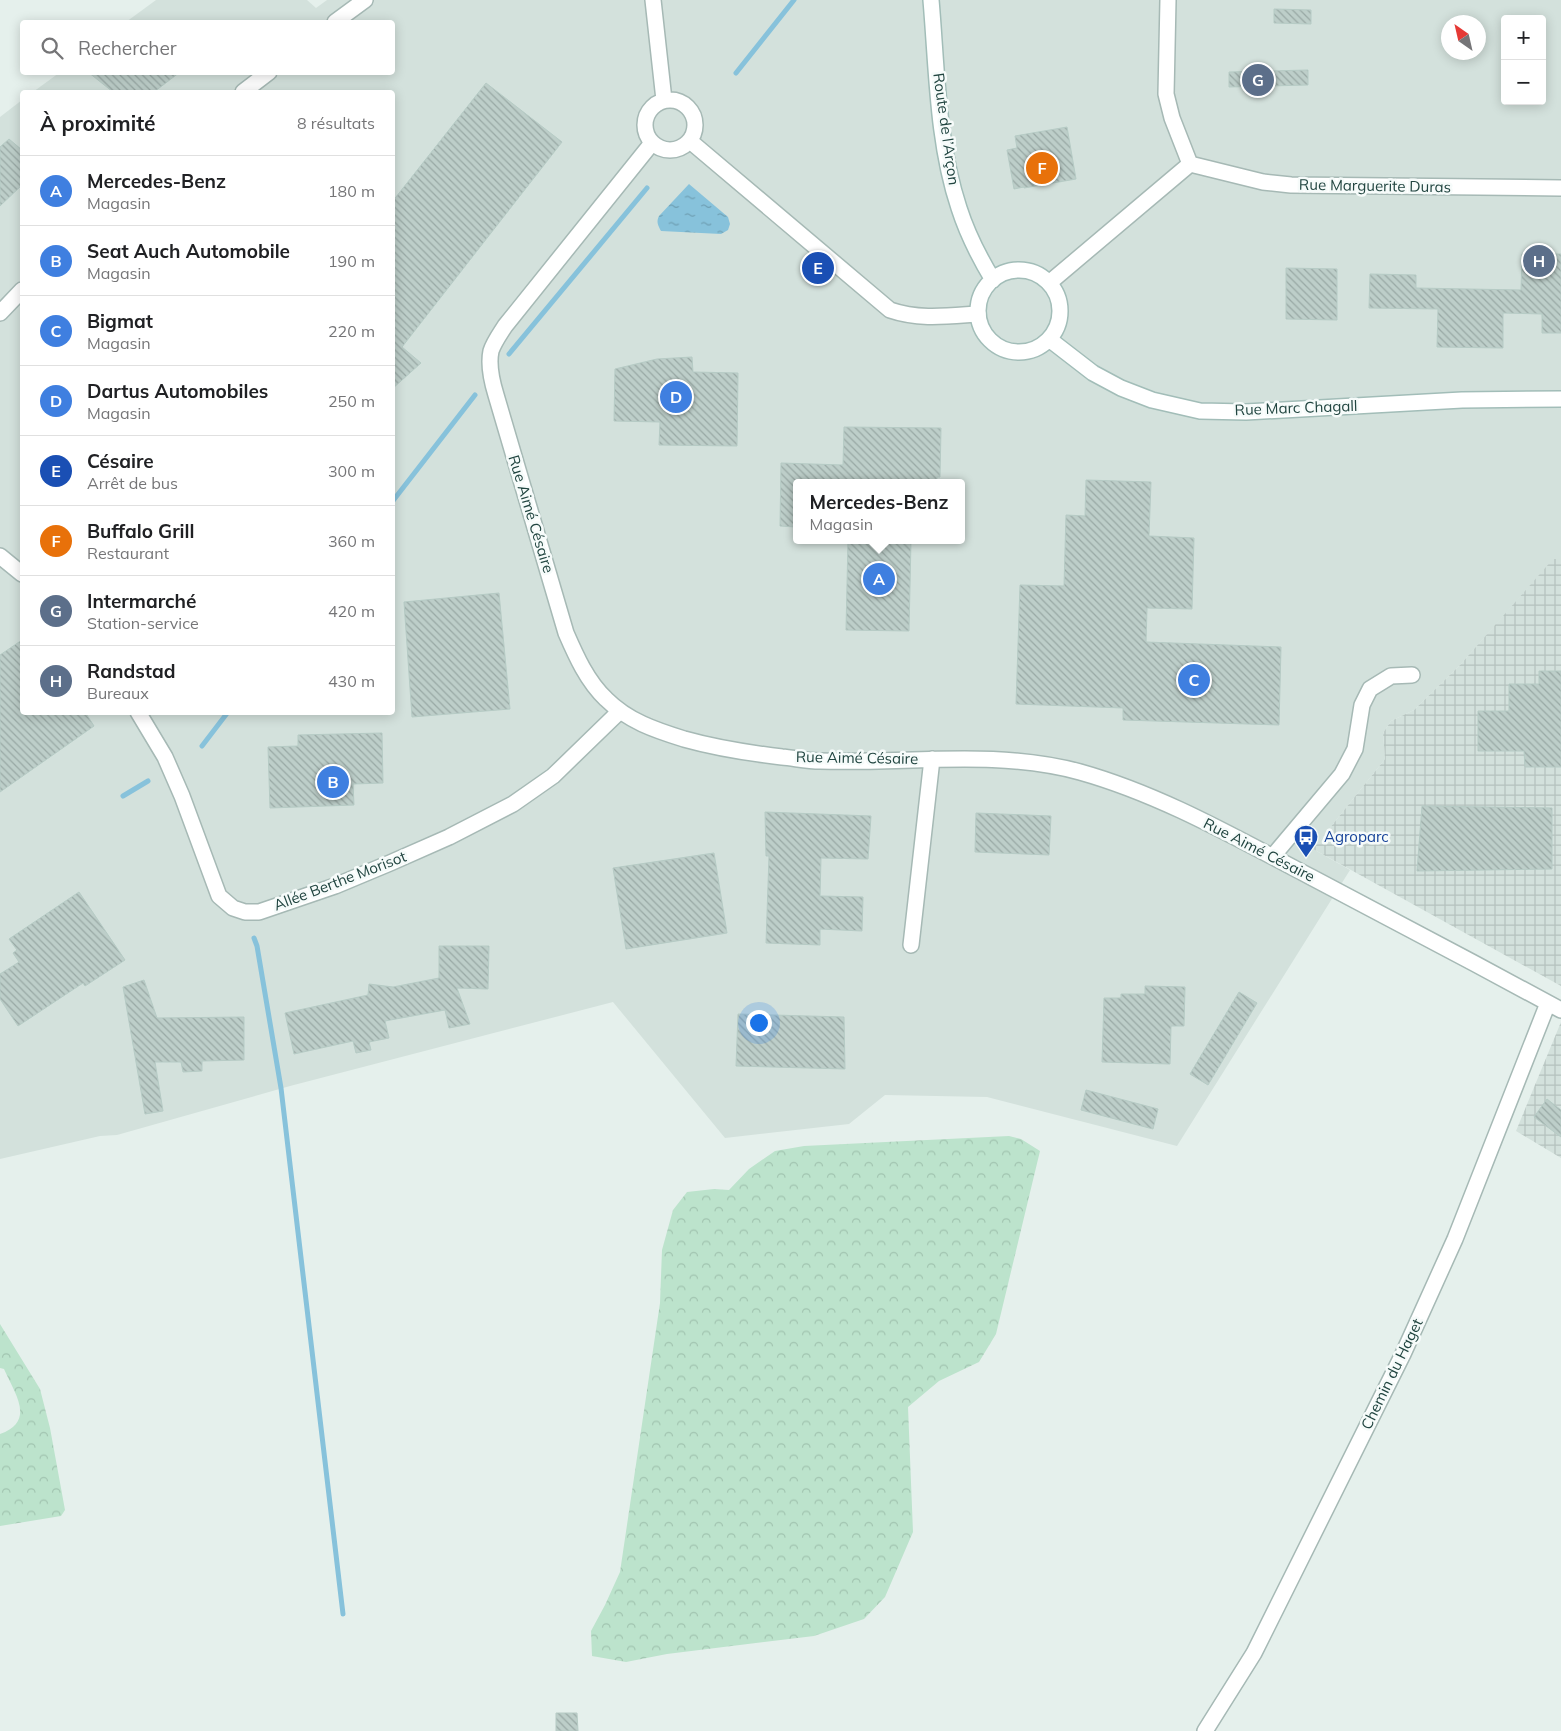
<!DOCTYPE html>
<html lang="fr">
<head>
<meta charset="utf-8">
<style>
  :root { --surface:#fff; --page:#f2f2f2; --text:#202124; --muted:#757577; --line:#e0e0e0; --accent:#b45309 }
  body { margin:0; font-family:Mulish,sans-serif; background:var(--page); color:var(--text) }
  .controls { position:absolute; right:15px; top:15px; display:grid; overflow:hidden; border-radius:5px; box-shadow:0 2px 12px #0003 }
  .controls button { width:45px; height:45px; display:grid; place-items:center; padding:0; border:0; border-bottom:1px solid var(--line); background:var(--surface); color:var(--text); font:25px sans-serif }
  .compass { position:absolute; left:1441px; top:15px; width:45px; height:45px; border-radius:50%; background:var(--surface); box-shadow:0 2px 12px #0003; rotate:326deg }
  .you { position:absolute; left:758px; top:1022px; width:18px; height:18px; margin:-12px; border:4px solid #fff; border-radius:50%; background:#1a73e8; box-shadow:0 0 0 8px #1a73e833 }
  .badge { display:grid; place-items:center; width:32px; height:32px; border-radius:50%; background:var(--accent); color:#fff; font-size:16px; font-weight:700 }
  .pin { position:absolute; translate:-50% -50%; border:2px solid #fff; box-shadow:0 1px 5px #0006 }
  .popup { position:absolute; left:793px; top:479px; width:172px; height:65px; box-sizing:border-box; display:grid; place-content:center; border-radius:5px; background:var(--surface); filter:drop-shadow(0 1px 4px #0005); font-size:16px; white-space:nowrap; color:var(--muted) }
  .popup b { font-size:19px; color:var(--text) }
  .popup::after { content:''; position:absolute; left:50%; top:100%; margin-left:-10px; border:10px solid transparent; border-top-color:var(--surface) }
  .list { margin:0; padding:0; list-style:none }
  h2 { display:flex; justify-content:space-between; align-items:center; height:65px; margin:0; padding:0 20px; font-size:21px }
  h2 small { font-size:16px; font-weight:400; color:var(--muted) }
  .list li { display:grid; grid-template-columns:32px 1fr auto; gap:15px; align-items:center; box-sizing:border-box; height:70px; padding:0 20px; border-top:1px solid var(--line) }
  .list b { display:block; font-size:19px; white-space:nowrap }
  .list p { margin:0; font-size:16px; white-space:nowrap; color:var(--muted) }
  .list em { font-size:16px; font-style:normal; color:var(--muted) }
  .icon { flex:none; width:28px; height:28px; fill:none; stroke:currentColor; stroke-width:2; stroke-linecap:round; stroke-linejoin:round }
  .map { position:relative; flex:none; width:1561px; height:1731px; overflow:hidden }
  .search { position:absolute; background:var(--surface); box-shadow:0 2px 12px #0003; left:20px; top:20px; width:375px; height:55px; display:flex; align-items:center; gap:12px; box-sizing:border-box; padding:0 18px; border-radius:5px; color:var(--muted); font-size:19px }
  .panel { position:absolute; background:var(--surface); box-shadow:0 2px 12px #0003; left:20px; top:90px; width:375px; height:625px; border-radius:5px }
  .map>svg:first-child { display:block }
  .built { fill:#d3e1dc; fill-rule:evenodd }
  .industrial { fill:url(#industrial-grid) }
  .forest { fill:url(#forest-crowns) }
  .water { fill:url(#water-ripples) }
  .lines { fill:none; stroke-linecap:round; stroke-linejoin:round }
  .stream { stroke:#87c2db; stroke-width:5 }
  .building { fill:url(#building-back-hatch); stroke:#b6cbc5 }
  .street-casing { stroke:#a6b9b5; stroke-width:18 }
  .secondary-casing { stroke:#a2bdb8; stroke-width:18 }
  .street { stroke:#fff; stroke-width:15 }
  .secondary { stroke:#fff; stroke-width:15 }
  .labels { text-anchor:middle; stroke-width:5; stroke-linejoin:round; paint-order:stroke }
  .street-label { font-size:15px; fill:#214540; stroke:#f6fbfa }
  .transit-label { font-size:15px; fill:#164399; stroke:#f6fbfa; text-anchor:start }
</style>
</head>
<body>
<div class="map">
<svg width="1561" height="1731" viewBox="0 0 1561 1731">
  <defs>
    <pattern id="industrial-grid" width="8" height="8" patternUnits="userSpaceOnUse" patternTransform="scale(1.25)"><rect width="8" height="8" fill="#d3e1dc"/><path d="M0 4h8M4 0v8" fill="none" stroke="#b5c2be"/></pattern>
    <pattern id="forest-crowns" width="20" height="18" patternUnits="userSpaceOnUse" patternTransform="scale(1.25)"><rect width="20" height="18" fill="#bce3cc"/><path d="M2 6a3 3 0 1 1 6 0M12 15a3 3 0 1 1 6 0" fill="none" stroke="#a1c4b0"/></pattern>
    <pattern id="water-ripples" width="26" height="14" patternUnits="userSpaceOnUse" patternTransform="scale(1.25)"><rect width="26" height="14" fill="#87c2db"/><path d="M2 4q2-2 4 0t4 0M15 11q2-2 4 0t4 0" fill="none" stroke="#6e9fb3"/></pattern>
    <pattern id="building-back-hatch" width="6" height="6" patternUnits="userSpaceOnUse" patternTransform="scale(1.25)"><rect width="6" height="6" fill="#bdcec9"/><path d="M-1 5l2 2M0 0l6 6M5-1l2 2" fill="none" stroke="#99a9a5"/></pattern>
  </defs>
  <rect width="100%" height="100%" fill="#e5f0ec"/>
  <!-- built -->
  <path class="built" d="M156 0H307L316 8 327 0H1561V559L1553 560 1460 665 1414 710 1391 721 1383 733 1385 759 1313 849 1350 870 1177 1146 987 1097 885 1095 849 1124 725 1138 613 1002 290 1086 117 1135 100 1136 0 1159V117L22 100V712H392V92H33L59 73 392 72V22H126ZM1505 19H1542V101H1505ZM1448 22H1478V52H1448ZM796 483H962V540H796Z"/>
  <!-- industrial -->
  <path class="industrial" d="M1553 559H1561V986L1313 849 1385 759 1383 733 1391 721 1414 710 1460 665Z
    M1561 1022V1158L1516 1131Z"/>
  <!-- forest -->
  <path class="forest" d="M1009 1136 1021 1139 1040 1151 996 1334 979 1362 939 1381 908 1407 913 1532 885 1597 864 1619 814 1636 667 1654 626 1662 592 1656 591 1631 605 1605 620 1572 660 1303 662 1250 673 1210 687 1192 714 1189 729 1190 749 1169 775 1151 804 1146Z
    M0 1324 40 1389 50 1428 65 1510 61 1516 0 1526V1434C36 1421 15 1394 4 1369L0 1368Z"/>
  <!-- water -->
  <path class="water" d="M689 184 728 217 730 224 728 230 721 234 661 231C658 225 656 222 659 216Z"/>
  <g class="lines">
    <!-- stream -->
    <path class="stream" d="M736 73 794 0
      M509 354 647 188
      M392 502 475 395
      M202 746 228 712
      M123 796 148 781
      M254 938 257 946 281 1088 343 1614"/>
  </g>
  <!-- building -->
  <path class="building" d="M1274 9 1311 10V24L1274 23Z
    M1308 70V85L1229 87V72Z
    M88 72H180L154 92H113Z
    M486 83 562 142 402 347 421 363 392 389V202Z
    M1067 127 1076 179 1024 188V187L1014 189 1007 150 1017 148 1015 136Z
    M9 139 22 150V185L0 206V147Z
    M1522 254H1561V333H1542V314L1503 313V348L1437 347 1438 309 1369 308 1370 274 1416 275V288L1521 290Z
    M1286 268 1337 269V320L1286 319Z
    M692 357 693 372 738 373 737 446 659 445 660 422 614 421 615 369 657 359Z
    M844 427 941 428 940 477H937V483H796V527L780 526 781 463 843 465Z
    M1086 480 1151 482 1149 536 1194 538 1192 609 1147 608 1146 642 1281 647 1279 725 1123 720V708L1016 704 1020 585 1064 586 1066 515 1085 516Z
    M848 540H911L909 631 846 630Z
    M499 593 510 709 412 717 404 602Z
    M22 640V712H85L94 726 0 792V655Z
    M1539 671H1561V767H1525L1524 751H1478V711H1509V684H1539Z
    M382 733 383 783 353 784 354 805 270 808 268 747 298 746V735Z
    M1422 806 1552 808V869L1417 871Z
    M765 812 871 816 868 859 821 858 820 896 863 897 862 931 820 929V945L766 943 769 856H766Z
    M976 813 1051 816 1049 855 975 852Z
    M714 853 727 933 626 949 613 868Z
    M79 892 125 960 85 986 83 983 18 1026 0 999V974L19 962 13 953 17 950 9 939Z
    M439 946H489L488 989 457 988 470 1024 449 1028 445 1010 385 1021 389 1038 369 1042 371 1050 356 1053 353 1041 294 1054 285 1013 368 995 369 984 393 987 439 978Z
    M144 980 157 1018 244 1017V1060L202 1061V1071L183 1072 181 1062H155L163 1111 145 1114 123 987Z
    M1145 986 1185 987 1184 1026H1171L1170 1064 1102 1062 1104 998H1121V994H1145Z
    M1239 992 1257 1003 1208 1085 1190 1074Z
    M738 1014 844 1017 845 1069 736 1066Z
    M1086 1090 1158 1109 1153 1129 1081 1110Z
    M1547 1099 1561 1110V1137L1534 1117Z
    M556 1713H577L578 1731H556Z"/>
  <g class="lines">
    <defs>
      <path id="street" d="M653 0 664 100
        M1168 0 1166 94 1172 118 1190 164
        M335 22 365 0
        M243 92 269 72
        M645 125a25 25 0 1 1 50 0a25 25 0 1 1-50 0Z
        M690 141 890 310C919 320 948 316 978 314
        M652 143 505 326C500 334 494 342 491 351 488 365 492 382 496 395L566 633C576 656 587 681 606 699 628 721 655 730 684 739 716 748 748 753 782 757 794 758 807 761 820 761 907 764 995 749 1080 772 1162 795 1236 838 1311 877 1395 921 1478 965 1561 1010
        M1049 283 1190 164 1263 182 1291 185 1561 188
        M0 313 22 290
        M0 556 22 574
        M138 712 165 757 182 796 219 896 233 908 245 912H259L335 886 390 863 449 837 513 804 553 776 620 711
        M1273 856 1342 774 1355 749 1362 705 1370 689 1391 676 1412 675
        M911 945 932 759
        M1205 1731 1254 1653 1403 1354 1455 1239 1548 1003"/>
      <path id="secondary" d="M931 0C937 69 937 142 959 208 967 233 979 257 993 280
        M978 311a41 41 0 1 1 82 0a41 41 0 1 1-82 0Z
        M1049 339 1093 373 1121 388 1152 400 1200 411 1246 412 1462 400 1561 399"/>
    </defs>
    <!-- street casing -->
    <use href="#street" class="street-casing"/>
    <!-- secondary casing -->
    <use href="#secondary" class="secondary-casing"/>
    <!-- street -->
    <use href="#street" class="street"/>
    <!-- secondary -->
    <use href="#secondary" class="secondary"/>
  </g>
  <!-- icons -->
  <defs>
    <symbol id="bus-pin" viewBox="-11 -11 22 30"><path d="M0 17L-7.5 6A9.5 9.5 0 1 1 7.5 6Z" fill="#1a4fb4" stroke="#f6fbfa"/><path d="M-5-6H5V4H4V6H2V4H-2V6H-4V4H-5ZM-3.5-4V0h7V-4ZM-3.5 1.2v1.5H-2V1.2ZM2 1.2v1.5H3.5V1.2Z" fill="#fff"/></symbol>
  </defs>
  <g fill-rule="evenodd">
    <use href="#bus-pin" x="1292" y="823" width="28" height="38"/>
  </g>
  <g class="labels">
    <!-- street labels -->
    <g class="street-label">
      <text transform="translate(946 129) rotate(82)" y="5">Route de l’Arçon</text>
      <text transform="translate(1375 186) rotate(1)" y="5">Rue Marguerite Duras</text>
      <text transform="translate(1296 408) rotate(-2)" y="5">Rue Marc Chagall</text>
      <text transform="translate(531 514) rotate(73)" y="5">Rue Aimé Césaire</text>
      <text transform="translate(857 758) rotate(1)" y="5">Rue Aimé Césaire</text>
      <text transform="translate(1259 850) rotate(27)" y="5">Rue Aimé Césaire</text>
      <text transform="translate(340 881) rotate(-21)" y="5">Allée Berthe Morisot</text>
      <text transform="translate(1392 1374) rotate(-64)" y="5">Chemin du Haget</text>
    </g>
    <!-- transit labels -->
    <g class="transit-label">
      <text x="1324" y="842">Agroparc</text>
    </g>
  </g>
</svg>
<div class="controls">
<button>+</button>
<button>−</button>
</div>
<svg class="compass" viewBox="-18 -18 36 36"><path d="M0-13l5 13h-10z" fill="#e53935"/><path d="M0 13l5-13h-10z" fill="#757577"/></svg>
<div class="you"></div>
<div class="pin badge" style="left:879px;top:579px;background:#3f7fe0">A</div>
<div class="popup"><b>Mercedes-Benz</b>Magasin</div>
<div class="pin badge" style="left:333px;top:782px;background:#3f7fe0">B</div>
<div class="pin badge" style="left:1194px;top:680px;background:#3f7fe0">C</div>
<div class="pin badge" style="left:676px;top:397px;background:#3f7fe0">D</div>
<div class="pin badge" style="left:818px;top:268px;background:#1a4fb4">E</div>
<div class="pin badge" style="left:1042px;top:168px;background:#e8710a">F</div>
<div class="pin badge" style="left:1258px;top:80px;background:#5c6f8a">G</div>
<div class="pin badge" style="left:1539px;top:261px;background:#5c6f8a">H</div>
<div class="search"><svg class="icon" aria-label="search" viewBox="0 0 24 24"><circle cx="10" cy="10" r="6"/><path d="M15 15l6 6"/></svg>Rechercher</div>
<section class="panel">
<h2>À proximité<small>8 résultats</small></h2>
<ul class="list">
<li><span class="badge" style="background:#3f7fe0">A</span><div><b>Mercedes-Benz</b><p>Magasin</p></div><em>180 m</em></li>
<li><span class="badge" style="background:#3f7fe0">B</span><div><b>Seat Auch Automobile</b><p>Magasin</p></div><em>190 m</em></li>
<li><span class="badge" style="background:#3f7fe0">C</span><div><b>Bigmat</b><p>Magasin</p></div><em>220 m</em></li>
<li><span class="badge" style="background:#3f7fe0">D</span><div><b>Dartus Automobiles</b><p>Magasin</p></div><em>250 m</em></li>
<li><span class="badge" style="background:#1a4fb4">E</span><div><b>Césaire</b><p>Arrêt de bus</p></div><em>300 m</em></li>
<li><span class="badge" style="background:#e8710a">F</span><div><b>Buffalo Grill</b><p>Restaurant</p></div><em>360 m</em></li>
<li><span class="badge" style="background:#5c6f8a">G</span><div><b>Intermarché</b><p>Station-service</p></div><em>420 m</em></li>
<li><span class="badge" style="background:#5c6f8a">H</span><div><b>Randstad</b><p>Bureaux</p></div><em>430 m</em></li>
</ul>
</section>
</div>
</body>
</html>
